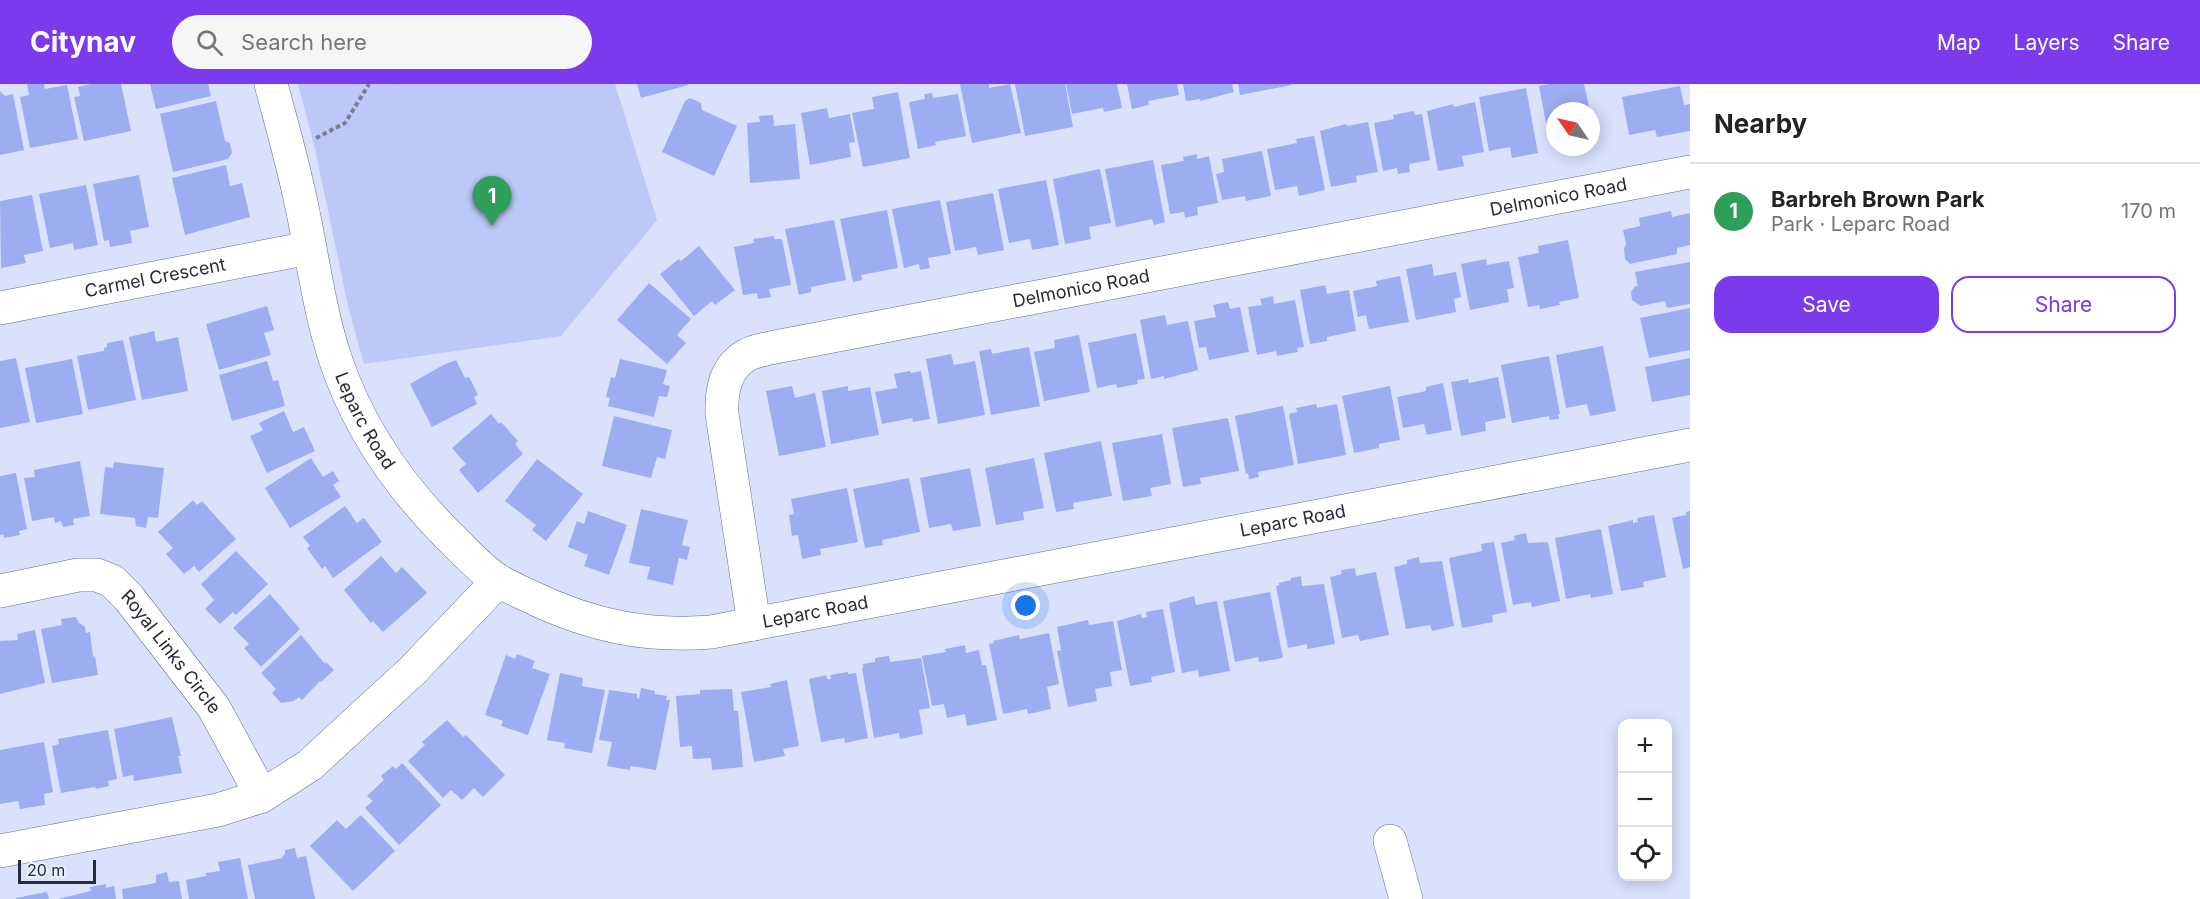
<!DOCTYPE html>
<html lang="en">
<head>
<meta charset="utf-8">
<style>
  :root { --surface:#fff; --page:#f6f6f6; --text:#222; --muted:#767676; --line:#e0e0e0; --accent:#7c3aed }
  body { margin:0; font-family:Inter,sans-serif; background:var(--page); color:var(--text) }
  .controls { position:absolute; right:18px; bottom:18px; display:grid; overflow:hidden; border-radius:12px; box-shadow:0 3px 15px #0003 }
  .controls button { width:54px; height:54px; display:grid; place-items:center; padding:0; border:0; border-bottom:2px solid var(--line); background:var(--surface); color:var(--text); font:30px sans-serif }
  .compass { position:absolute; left:1546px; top:18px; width:54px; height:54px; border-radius:50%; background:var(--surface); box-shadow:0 3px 15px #0003; rotate:304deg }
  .scale { position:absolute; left:18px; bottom:15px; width:78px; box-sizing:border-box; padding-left:6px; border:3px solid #272a37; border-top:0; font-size:16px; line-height:21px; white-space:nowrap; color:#272a37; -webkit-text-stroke:4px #eceffd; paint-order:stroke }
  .you { position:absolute; left:1026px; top:522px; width:21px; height:21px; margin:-15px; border:4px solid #fff; border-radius:50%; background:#1a73e8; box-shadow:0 0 0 9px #1a73e833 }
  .badge { display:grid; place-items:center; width:39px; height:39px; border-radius:50%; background:var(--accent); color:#fff; font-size:20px; font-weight:700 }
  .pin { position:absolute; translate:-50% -50px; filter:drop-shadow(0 2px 3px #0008) }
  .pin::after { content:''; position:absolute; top:32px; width:21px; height:18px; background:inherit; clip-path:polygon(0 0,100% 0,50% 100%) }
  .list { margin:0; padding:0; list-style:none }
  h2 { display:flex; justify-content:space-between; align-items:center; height:78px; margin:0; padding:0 24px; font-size:26px }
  h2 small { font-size:20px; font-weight:400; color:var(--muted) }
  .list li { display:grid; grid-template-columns:39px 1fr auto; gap:18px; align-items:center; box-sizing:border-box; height:96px; padding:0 24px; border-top:2px solid var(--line) }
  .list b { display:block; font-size:22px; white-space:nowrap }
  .list p { margin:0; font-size:20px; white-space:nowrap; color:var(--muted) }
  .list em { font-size:20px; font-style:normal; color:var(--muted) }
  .actions { display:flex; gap:12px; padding:18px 24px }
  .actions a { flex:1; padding:14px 0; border:2px solid var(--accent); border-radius:18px; text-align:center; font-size:21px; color:var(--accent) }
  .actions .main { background:var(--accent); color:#fff }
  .icon { flex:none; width:33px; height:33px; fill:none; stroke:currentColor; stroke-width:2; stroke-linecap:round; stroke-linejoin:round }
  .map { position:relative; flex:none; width:1690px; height:815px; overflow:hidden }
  header { display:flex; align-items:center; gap:36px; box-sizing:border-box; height:84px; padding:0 30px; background:var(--accent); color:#fff }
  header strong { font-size:28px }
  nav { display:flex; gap:33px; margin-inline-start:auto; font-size:21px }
  .search { width:420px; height:54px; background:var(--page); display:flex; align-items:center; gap:15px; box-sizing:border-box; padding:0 21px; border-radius:33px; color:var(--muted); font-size:22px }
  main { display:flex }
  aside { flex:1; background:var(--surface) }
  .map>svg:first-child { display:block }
  .green { fill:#bcc8f7 }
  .building { fill:#9dadf1 }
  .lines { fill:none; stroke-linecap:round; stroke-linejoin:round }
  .minor-casing { stroke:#656c8a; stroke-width:34 }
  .path { stroke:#797d91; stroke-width:4; stroke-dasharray:4.5 3; stroke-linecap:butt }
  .minor { stroke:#fff; stroke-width:33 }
  .labels { text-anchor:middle; stroke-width:4.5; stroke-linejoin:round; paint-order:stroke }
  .street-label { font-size:18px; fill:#272a37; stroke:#eceffd }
</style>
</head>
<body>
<header>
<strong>Citynav</strong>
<div class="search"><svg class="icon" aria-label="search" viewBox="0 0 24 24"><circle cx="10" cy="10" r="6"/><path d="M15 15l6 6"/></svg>Search here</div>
<nav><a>Map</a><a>Layers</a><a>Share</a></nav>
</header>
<main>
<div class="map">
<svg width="1690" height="815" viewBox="0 0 1690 815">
  <rect width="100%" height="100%" fill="#dae1fd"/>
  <!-- green -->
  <path class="green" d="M298 0H615L657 136 561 252 364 280 349 226 315 65Z"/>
  <!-- building -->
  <path class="building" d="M27 0H44L45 5 67 1 78 55 30 64 20 13 29 11Z
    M91 0H121L131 47 84 57 74 13 80 12 78 3Z
    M150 0H208L211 12 156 25Z
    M637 0H688V1L641 14Z
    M960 0H989V4L1010 0 1021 49 972 59Z
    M1015 0H1065L1073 43 1025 52Z
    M1066 0H1117L1122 24 1104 28 1103 24 1072 30Z
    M1127 0H1177L1179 11 1148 17 1149 21 1132 25Z
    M1183 0H1232L1234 8 1200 17V15L1186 17Z
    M1238 0H1291L1292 1 1240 11Z
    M1549 0H1584L1590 27H1555V53L1549 55 1539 2Z
    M1680 2 1684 21 1690 20V47L1657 53 1655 46 1629 51 1622 13Z
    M1526 4 1538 69 1512 74 1510 63 1489 67 1479 13Z
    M0 7 5 12 13 10 24 66 0 71Z
    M898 8 910 74 863 83 852 29 874 25 872 13Z
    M932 9 933 14 958 10 966 52 935 58 936 61 918 65 909 18 925 15 924 10Z
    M690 14 701 19 702 26 737 42 714 92 662 68 685 17Z
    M216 17 225 57 230 59 232 69 228 75 173 88 160 30Z
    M1475 18 1484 68 1462 72 1464 82 1438 87 1427 27 1453 20 1454 23Z
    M827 24 829 34 850 30 855 58 849 59 851 73 810 81 801 29Z
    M1414 27 1415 31 1422 30 1430 76 1409 80 1410 88 1398 90 1397 84 1383 87 1374 39 1394 35 1393 31Z
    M773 31 774 42 795 40 800 95 750 99 747 39 760 38 759 32Z
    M1368 38 1378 88 1356 92 1357 98 1331 103 1320 47 1346 40 1347 42Z
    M1314 52 1325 106 1299 112 1297 102 1275 106 1267 65 1297 59 1296 55Z
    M1262 67 1271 112 1246 117 1245 112 1222 116 1216 90 1224 88 1222 75Z
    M1197 70V75L1209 72 1218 119 1197 123 1198 131 1185 134 1184 128 1170 130 1161 81 1184 77 1183 73Z
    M1153 76 1165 138 1154 141 1152 135 1116 143 1105 85Z
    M226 81 230 102 242 99 250 133 185 151 172 94Z
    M1100 85 1111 139 1089 143 1091 155 1065 160 1053 95Z
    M139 91 149 143 130 147 132 159 110 163 109 156 104 157 93 100Z
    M1046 96 1059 161 1032 166 1030 155 1009 159 998 105Z
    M86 101 98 161 74 166 73 159 50 164 39 110Z
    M993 109 1004 166 978 171 976 163 955 167 946 118Z
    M32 111 43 167 24 171 26 179 1 184 0 117Z
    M940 116 951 170 928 174 930 184 920 186 919 180 904 184 892 125Z
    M887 126 898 184 861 191 862 196 853 198 840 135Z
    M1671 127 1672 133 1690 129V161L1677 164V170L1630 180 1625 175 1624 165 1626 160 1623 146 1640 142 1639 134Z
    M834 136 846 196 811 203V208L799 211 785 145Z
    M774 152V155H782L791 201 769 205 771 213 758 215 757 209 743 211 734 163 754 159 753 155Z
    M1568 156 1579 214 1559 218 1560 221 1540 225 1539 221 1528 223 1518 173 1539 169 1538 162Z
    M699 162 735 206 715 221 712 217 694 232 660 190 679 175 681 177Z
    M1486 175 1487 181 1509 177 1514 204 1507 205 1509 218 1470 226 1461 180Z
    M1690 178V220L1667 224 1665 217 1641 222 1632 216 1631 208 1635 202H1638L1635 188Z
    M1432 180 1434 192 1456 188 1461 213 1454 215 1456 228 1416 236 1406 185Z
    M1400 192 1409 238 1369 245 1366 231 1358 233 1353 207 1377 202 1376 197Z
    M649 199 691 235 677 251 686 259 667 280 617 236Z
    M1325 201 1327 210 1349 206 1356 247 1327 253V257L1310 260 1300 206Z
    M1273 212 1274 220 1295 216 1304 263 1297 264 1298 268 1277 272 1276 267 1257 271 1248 223 1262 221 1260 215Z
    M1228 218 1230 225 1240 223 1249 268 1209 276 1206 263 1199 264 1194 237 1216 233 1213 221Z
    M267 222 274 246 264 249 271 271 219 286 206 240Z
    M1690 224V266L1649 274 1640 234Z
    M1165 231 1167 241 1188 237 1198 286 1164 295V292L1151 295 1140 236Z
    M154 247 156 258 178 253 188 307 142 316 129 253Z
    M1136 249 1145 295 1137 296 1138 300 1117 304 1116 300 1097 304 1088 259Z
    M1079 251 1090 308 1044 317 1034 268 1055 264 1054 256Z
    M123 256 136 316 88 326 77 272 104 267V264L107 263V259Z
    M1603 262 1616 327 1590 332 1587 320 1566 324 1556 271Z
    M1029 263 1040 322 991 331 979 267 991 265 992 270Z
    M951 270 954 281 975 277 985 331 938 340 926 275Z
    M1549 272 1560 330H1558L1559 335 1550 336 1549 332 1512 339 1501 281Z
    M16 274 30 338 0 344V277Z
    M1690 274V311L1652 318 1645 283Z
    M72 275 83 330 36 339 25 284Z
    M620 275 667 286 663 300 670 302 667 313 659 312 654 333 608 322 610 314 606 313 611 293 615 294Z
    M456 276 465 294 469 293 478 311 474 313 477 320 432 343 410 300 443 281Z
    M267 277 273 297 278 296 285 322 232 337 219 291Z
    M910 287 911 289 921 287 930 335 913 338 912 334 882 340 875 308 897 304 894 290Z
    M1498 293 1506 334 1485 338 1486 347 1461 352 1451 298 1468 295 1469 299Z
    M1443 299 1452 346 1427 351 1424 340 1403 344 1397 313 1426 307V303Z
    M792 302 795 314 815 309 826 363 779 372 766 307Z
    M848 302V307L870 303 879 351 831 360 822 307Z
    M1390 302 1400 356 1379 360V364L1354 369 1342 312Z
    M1316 320 1317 324 1337 320 1346 371 1298 380 1289 330 1297 328 1296 324Z
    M1283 322 1294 381 1258 388 1259 393 1249 395 1248 389 1246 390 1235 332Z
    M284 327 293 348 304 343 315 367 267 389 250 352 263 346 259 339Z
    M491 330 499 340 501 338 518 357 515 360 523 370 478 409 459 386 466 380 452 364Z
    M614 332 672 346 665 375 657 373 651 394 602 382Z
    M1228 334 1239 387 1200 394 1201 400 1183 403 1172 344Z
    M1162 350 1171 400 1150 404 1152 412 1123 417 1112 359Z
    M1101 357 1112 412 1073 419 1074 425 1056 428 1044 369Z
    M311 374 323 393 333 387 339 397 333 401 341 413 290 444 265 404Z
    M1034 374 1044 424 1023 428 1024 436 996 441 985 384Z
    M537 375 583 410 546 457 532 446 536 441 505 417Z
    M80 377 90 432 73 435 74 441 63 443 61 437 55 439 54 433 32 437 24 394 35 393 34 386Z
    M114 378 164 384 158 434 148 433 146 444 136 442 135 434 100 430 105 383 113 384Z
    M970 384 981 442 953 447 951 440 929 444 920 394Z
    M16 389 27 445 19 447 20 451 4 454 3 450 0 451V392Z
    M909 394 920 448 882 456 883 461 865 464 853 405Z
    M847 404 858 458 820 465 821 471 802 475 798 451 792 452 789 431 794 430 791 415Z
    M193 416 197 421 202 417 236 455 199 488 194 482 184 490 166 470 173 464 158 448Z
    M345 422 357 439 364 434 382 458 333 494 325 482 322 485 307 464 310 462 303 453Z
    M641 425 688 436 682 461 690 463 687 476 679 474 673 501 647 495 650 483 629 479Z
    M588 427 627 441 609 491 584 482 588 471 568 463 577 437 584 440Z
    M1690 427V483L1683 485 1672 434 1686 431V428Z
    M1654 431 1666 493 1643 498 1644 503 1621 507 1608 442 1633 436V439L1638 438 1637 434Z
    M1601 445 1613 510 1591 514 1590 510 1566 515 1555 454Z
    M1526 449 1528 459 1548 458 1560 517 1532 523 1531 518 1513 521 1501 459 1515 456 1514 452Z
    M1494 458 1507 528 1492 531 1493 538 1462 544 1449 474 1482 467 1481 460Z
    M236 467 268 500 236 531 233 528 220 540 205 525 214 516 201 500Z
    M381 472 396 489 402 483 427 509 383 548 373 537 371 539 344 506Z
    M1419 473 1420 479 1442 477 1454 542 1432 547 1430 541 1406 545 1394 483 1407 480V476Z
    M1355 484 1356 492 1376 488 1389 551 1360 557 1358 551 1342 554 1330 493 1342 490 1341 486Z
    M1301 492 1302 502 1324 500 1335 560 1307 565V560L1288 564 1276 502 1279 501V499L1291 496V494Z
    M1270 508 1283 574 1259 578 1258 573 1235 578 1223 517Z
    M270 510 300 545 261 583 244 564 249 560 233 544Z
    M1194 512 1196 521 1217 517 1230 587 1199 593 1198 586 1182 589 1169 519Z
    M1163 525 1175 588 1151 593 1152 598 1130 602 1117 537 1141 530 1142 534 1147 533 1146 528Z
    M76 533 78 538 85 543 86 549 90 548 93 573 95 572 98 591 52 599 41 545 62 541 61 535Z
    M1088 536 1089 541 1113 537 1122 586 1110 588 1112 602 1095 605 1097 617 1068 623 1057 567 1061 566 1057 543Z
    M35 546 45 599 0 610V557L18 556 17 550Z
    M1049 549 1059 600 1047 603 1051 625 1028 630 1027 625 1003 630 989 560 994 559 993 557 1019 551 1020 555Z
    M301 551 325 580 326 578 334 586 321 598 320 597 302 616 299 613 294 617 281 619 272 609 276 605 261 589Z
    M965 561 966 569 979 566 982 581H986L997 636 967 642 965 630 947 634 944 620 932 622 922 572 946 568 945 565Z
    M517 570 535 577 532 584 550 590 528 651 501 642 503 637 485 631 506 571 515 575Z
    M889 572 890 578 921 574 930 624 919 626 923 650 900 655 899 649 874 654 862 584H863V580L875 578V574Z
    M848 588V590L856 589 868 654 845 659 844 654 821 658 809 595 826 591 827 595H831L830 591Z
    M560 589 583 594 582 602 605 606 592 669 564 664 565 659 547 656Z
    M787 596 799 662 783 665 785 672 754 678 741 608 771 603 770 600Z
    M641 604 655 607V610L667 612 666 616H670L656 686 631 682 630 686 607 682 612 658 599 656 609 606 637 610V614L639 615Z
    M732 605 734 627H738L743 683 712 686 711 674 693 675 692 662 680 663 676 612 700 610V606Z
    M172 633 181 672H178L182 689 134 697 133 691 123 693 114 645Z
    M447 636 463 653 466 651 505 691 483 713 474 704 462 716 451 706 443 714 408 677 425 661 422 658Z
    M108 646 117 695 108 697 109 702 96 705 95 703 61 709 52 662 59 660 58 655Z
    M44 658 53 708 44 710 45 721 20 725 18 717 0 720V666Z
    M402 679 441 721 399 761 365 724 373 717 367 712 384 696 381 692 393 682 396 685Z
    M361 731 395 767 353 807 310 762 337 736 346 745Z
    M295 764 297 774 306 772 315 815H255L248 781 283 774 282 772 285 771V766Z
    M240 774 248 815H189L186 796 206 792V789L220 787 218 778Z
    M167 788 169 798 179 797 182 815H123L122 805 156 799V791Z
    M106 800V804L114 802 116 815H58L91 807 90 803Z
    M47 808 49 815H16V814Z"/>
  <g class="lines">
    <defs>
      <g id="minor">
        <path id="s1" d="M271 0C281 38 292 76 300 114 312 167 318 222 335 274 359 347 403 408 458 461 470 473 484 488 499 497 509 503 521 508 531 513 592 542 645 553 711 548L1690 361"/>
        <path id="s2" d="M0 224 309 164"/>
        <path id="s3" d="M0 507 78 491H97L112 497 129 514 214 624 262 712"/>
        <path id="s4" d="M754 540 722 330C721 308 725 283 747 271 754 267 763 266 770 264L1690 88"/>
        <path d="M1390 757 1406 815"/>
        <path d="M0 767 218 726 262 712 310 681 412 587 498 497"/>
      </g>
    </defs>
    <!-- minor casing -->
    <use href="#minor" class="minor-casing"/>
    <!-- path -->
    <path class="path" d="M316 54 345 39 369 0"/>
    <!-- minor -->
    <use href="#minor" class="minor"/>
  </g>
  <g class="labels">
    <!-- street labels -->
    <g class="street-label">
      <text dy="6" stroke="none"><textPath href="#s4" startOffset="1107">Delmonico Road</textPath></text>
      <text dy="6" stroke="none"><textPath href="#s2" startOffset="158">Carmel Crescent</textPath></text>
      <text dy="6" stroke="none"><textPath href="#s4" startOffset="621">Delmonico Road</textPath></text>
      <text dy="6" stroke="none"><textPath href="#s1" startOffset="351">Leparc Road</textPath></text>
      <text dy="6" stroke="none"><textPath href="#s1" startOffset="1376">Leparc Road</textPath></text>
      <text dy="6" stroke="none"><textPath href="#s1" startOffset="890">Leparc Road</textPath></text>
      <text dy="6" stroke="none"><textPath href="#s3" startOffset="207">Royal Links Circle</textPath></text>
    </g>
  </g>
</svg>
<div class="controls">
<button>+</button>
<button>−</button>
<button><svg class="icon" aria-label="locate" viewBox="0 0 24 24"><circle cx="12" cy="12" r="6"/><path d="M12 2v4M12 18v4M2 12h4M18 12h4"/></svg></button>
</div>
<svg class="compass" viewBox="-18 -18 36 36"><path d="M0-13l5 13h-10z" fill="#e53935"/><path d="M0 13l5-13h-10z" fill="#767676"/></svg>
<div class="scale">20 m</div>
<div class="you"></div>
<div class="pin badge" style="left:492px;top:142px;background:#2e9e5b">1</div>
</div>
<aside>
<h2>Nearby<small></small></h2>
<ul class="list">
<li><span class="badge" style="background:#2e9e5b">1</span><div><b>Barbreh Brown Park</b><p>Park · Leparc Road</p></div><em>170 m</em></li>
</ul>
<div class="actions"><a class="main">Save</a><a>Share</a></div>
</aside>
</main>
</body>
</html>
